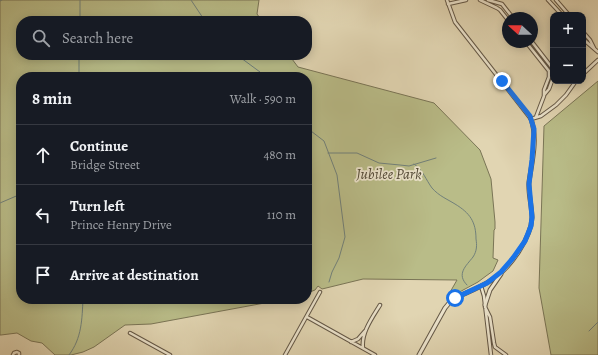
<!DOCTYPE html>
<html lang="en">
<head>
<meta charset="utf-8">
<style>
  :root { --surface:#171b24; --page:#20242c; --text:#f1f3f6; --muted:#9ea1a6; --line:#363941 }
  body { margin:0; font-family:Alegreya,serif; background:var(--page); color:var(--text) }
  .controls { position:absolute; right:12px; top:12px; display:grid; overflow:hidden; border-radius:8px; box-shadow:0 2px 10px #0003 }
  .controls button { width:36px; height:36px; display:grid; place-items:center; padding:0; border:0; border-bottom:1px solid var(--line); background:var(--surface); color:var(--text); font:20px sans-serif }
  .compass { position:absolute; left:502px; top:12px; width:36px; height:36px; border-radius:50%; background:var(--surface); box-shadow:0 2px 10px #0003; rotate:291deg }
  .stop { position:absolute; width:12px; height:12px; margin:-9px; border:3px solid #1a73e8; border-radius:50%; background:#fff }
  .stop.end { background:#1a73e8; border-color:#fff; box-shadow:0 1px 4px #0008 }
  .list { margin:0; padding:0; list-style:none }
  h2 { display:flex; justify-content:space-between; align-items:center; height:52px; margin:0; padding:0 16px; font-size:17px }
  h2 small { font-size:13px; font-weight:400; color:var(--muted) }
  .list li { display:grid; grid-template-columns:26px 1fr auto; gap:12px; align-items:center; box-sizing:border-box; height:60px; padding:0 16px; border-top:1px solid var(--line) }
  .list b { display:block; font-size:15px; white-space:nowrap }
  .list p { margin:0; font-size:13px; white-space:nowrap; color:var(--muted) }
  .list em { font-size:13px; font-style:normal; color:var(--muted) }
  .icon { flex:none; width:22px; height:22px; fill:none; stroke:currentColor; stroke-width:2; stroke-linecap:round; stroke-linejoin:round }
  .map { position:relative; flex:none; width:598px; height:355px; overflow:hidden }
  .search { position:absolute; background:var(--surface); box-shadow:0 2px 10px #0003; left:16px; top:16px; width:296px; height:44px; display:flex; align-items:center; gap:10px; box-sizing:border-box; padding:0 14px; border-radius:16px; color:var(--muted); font-size:15px }
  .panel { position:absolute; background:var(--surface); box-shadow:0 2px 10px #0003; left:16px; top:72px; width:296px; height:232px; border-radius:16px }
  .map>svg:first-child { display:block }
  .green { fill:#b9bc88; stroke:#7a7556 }
  .lines { fill:none; stroke-linecap:round; stroke-linejoin:round }
  .stream { stroke:#71807a; stroke-width:1 }
  .minor-casing { stroke:#645847; stroke-width:4.5 }
  .tertiary-casing { stroke:#645847; stroke-width:5 }
  .minor { stroke:#ece4cd; stroke-width:2.5 }
  .tertiary { stroke:#ece4cd; stroke-width:3 }
  .route { stroke:#1a73e8; stroke-width:5 }
  .labels { text-anchor:middle; stroke-width:3.5; stroke-linejoin:round; paint-order:stroke }
  .park-label { font-size:15px; font-style:italic; fill:#534a37; stroke:#ece4cd }
</style>
</head>
<body>
<div class="map">
<svg width="598" height="355" viewBox="0 0 598 355">
  <rect width="100%" height="100%" fill="#e1d5b2"/>
  <filter id="stains"><feTurbulence type="fractalNoise" baseFrequency=".005" numOctaves="4"/><feColorMatrix values="0 0 0 0 .2 0 0 0 0 .09 0 0 0 0 .02 0 0 0 .5 -.17"/></filter>
  <radialGradient id="worn" r=".72"><stop offset=".6" stop-color="#630" stop-opacity="0"/><stop offset="1" stop-color="#630" stop-opacity=".3"/></radialGradient>
  <!-- green -->
  <path class="green" d="M0 0H259L257 14 262 21H21V55H289L298 67 434 103 480 150 491 179 495 222V229L494 230 493 258 498 260 493 271 486 276 478 282 452 296 449 294 457 280 363 279 322 289 318 286 315 290 307 293V77H21V299H271L270 302 151 324 125 325 94 347 83 352 71 355H55L42 343 31 341 17 333 1 335H0Z
    M598 81V355H551L539 288 544 126Z"/>
  <g class="lines">
    <!-- stream -->
    <path class="stream" d="M191 0 205 21
      M0 1 2 0
      M80 21V0
      M237 55 260 72 264 77
      M79 77V55
      M307 128 324 141 337 175 345 237 339 258 332 272 329 282
      M328 153H357L379 163 400 165 409 166 436 158
      M414 164C423 170 426 180 432 188 439 196 447 199 455 204 470 213 476 222 476 239 477 245 477 251 473 257 466 266 456 274 467 285
      M0 203 21 194
      M589 331 598 322
      M69 355C82 338 82 319 83 299"/>
    <defs>
      <path id="minor" d="M447 0 455 22 531 119 541 116 556 105 566 95 576 81
        M480 0 497 8 500 10 508 20
        M488 0 502 4 513 18
        M548 0 562 15
        M556 0 569 15
        M448 4 466 0
        M583 32 590 40 594 48
        M583 39 598 52
        M526 42 549 71V77L544 90V96L536 117
        M532 42 553 69
        M583 74 598 60
        M544 95 549 89 553 78
        M481 286 484 296 491 355
        M485 307 490 317 494 343 495 347 506 355
        M307 317 375 355
        M130 333 170 355
        M351 342 358 339 365 331
        M363 348C361 333 372 318 380 305
        M13 355 14 353 17 352 19 353V355
        M285 355 320 292"/>
      <path id="tertiary" d="M485 305 490 290 501 274
        M419 355 445 308 450 302 455 298C468 292 482 287 493 279 510 268 531 238 532 218 532 206 528 194 529 182 532 161 538 139 531 119"/>
    </defs>
    <!-- minor casing -->
    <use href="#minor" class="minor-casing"/>
    <!-- tertiary casing -->
    <use href="#tertiary" class="tertiary-casing"/>
    <!-- minor -->
    <use href="#minor" class="minor"/>
    <!-- tertiary -->
    <use href="#tertiary" class="tertiary"/>
  </g>
  <g class="lines">
    <!-- route -->
    <path class="route" d="M455 298 487 283 501 272 513 258 525 241 531 226 532 217 529 184 532 160 534 129 530 116 502 81"/>
  </g>
  <g class="labels">
    <!-- park labels -->
    <g class="park-label">
      <text x="389" y="179">Jubilee Park</text>
    </g>
  </g>
  <rect width="100%" height="100%" filter="url(#stains)"/>
  <rect width="100%" height="100%" fill="url(#worn)"/>
</svg>
<div class="controls">
<button>+</button>
<button>−</button>
</div>
<svg class="compass" viewBox="-18 -18 36 36"><path d="M0-13l5 13h-10z" fill="#e53935"/><path d="M0 13l5-13h-10z" fill="#9ea1a6"/></svg>
<div class="stop" style="left:455px;top:298px"></div>
<div class="stop end" style="left:502px;top:81px"></div>
<div class="search"><svg class="icon" aria-label="search" viewBox="0 0 24 24"><circle cx="10" cy="10" r="6"/><path d="M15 15l6 6"/></svg>Search here</div>
<section class="panel">
<h2>8 min<small>Walk · 590 m</small></h2>
<ul class="list">
<li><svg class="icon" aria-label="ahead" viewBox="0 0 24 24"><path d="M12 20V5M6 11l6-6 6 6"/></svg><div><b>Continue</b><p>Bridge Street</p></div><em>480 m</em></li>
<li><svg class="icon" aria-label="left" viewBox="0 0 24 24"><path d="M17 20v-9H6M10 6l-5 5 5 5"/></svg><div><b>Turn left</b><p>Prince Henry Drive</p></div><em>110 m</em></li>
<li><svg class="icon" aria-label="arrive" viewBox="0 0 24 24"><path d="M6 21V4h12l-3 4 3 4H6"/></svg><div><b>Arrive at destination</b></div></li>
</ul>
</section>
</div>
</body>
</html>
